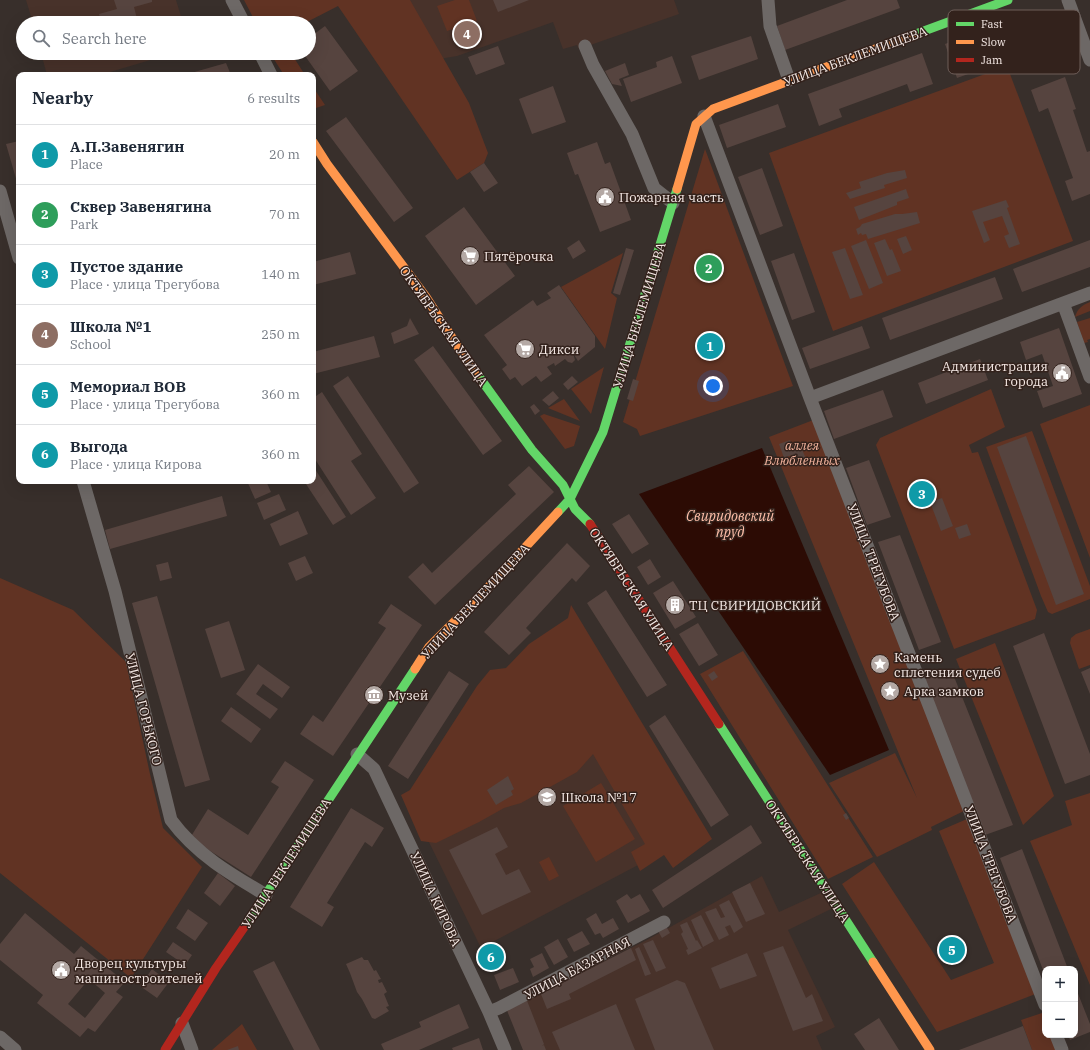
<!DOCTYPE html>
<html lang="en">
<head>
<meta charset="utf-8">
<style>
  :root { --surface:#fff; --page:#f6f6f7; --text:#1f2937; --muted:#747a83; --line:#e0e1e3; --accent:#626368 }
  body { margin:0; font-family:"IBM Plex Serif",serif; background:var(--page); color:var(--text) }
  .controls { position:absolute; right:12px; bottom:12px; display:grid; overflow:hidden; border-radius:8px; box-shadow:0 4px 16px #0002 }
  .controls button { width:36px; height:36px; display:grid; place-items:center; padding:0; border:0; border-bottom:1px solid var(--line); background:var(--surface); color:var(--text); font:20px sans-serif }
  .you { position:absolute; left:713px; top:386px; width:14px; height:14px; margin:-10px; border:3px solid #fff; border-radius:50%; background:#1a73e8; box-shadow:0 0 0 6px #1a73e833 }
  .badge { display:grid; place-items:center; width:26px; height:26px; border-radius:50%; background:var(--accent); color:#fff; font-size:13px; font-weight:700 }
  .pin { position:absolute; translate:-50% -50%; border:2px solid #fff; box-shadow:0 1px 4px #0006 }
  .list { margin:0; padding:0; list-style:none }
  h2 { display:flex; justify-content:space-between; align-items:center; height:52px; margin:0; padding:0 16px; font-size:17px }
  h2 small { font-size:13px; font-weight:400; color:var(--muted) }
  .list li { display:grid; grid-template-columns:26px 1fr auto; gap:12px; align-items:center; box-sizing:border-box; height:60px; padding:0 16px; border-top:1px solid var(--line) }
  .list b { display:block; font-size:15px; white-space:nowrap }
  .list p { margin:0; font-size:13px; white-space:nowrap; color:var(--muted) }
  .list em { font-size:13px; font-style:normal; color:var(--muted) }
  .icon { flex:none; width:22px; height:22px; fill:none; stroke:currentColor; stroke-width:2; stroke-linecap:round; stroke-linejoin:round }
  .map { position:relative; flex:none; width:1090px; height:1050px; overflow:hidden }
  .search { position:absolute; background:var(--surface); box-shadow:0 4px 16px #0002; left:16px; top:16px; width:300px; height:44px; display:flex; align-items:center; gap:10px; box-sizing:border-box; padding:0 14px; border-radius:22px; color:var(--muted); font-size:15px }
  .panel { position:absolute; background:var(--surface); box-shadow:0 4px 16px #0002; left:16px; top:72px; width:300px; height:412px; border-radius:8px }
  .map>svg:first-child { display:block }
  .built { fill:#48322a }
  .green { fill:#613323 }
  .water { fill:#2c0b04 }
  .building { fill:#56443f; fill-rule:evenodd }
  .lines { fill:none; stroke-linecap:round; stroke-linejoin:round }
  .street { stroke:#6d6866; stroke-width:13 }
  .fast { stroke:#63d668; stroke-width:9 }
  .slow { stroke:#ff974d; stroke-width:9 }
  .jam { stroke:#b3261e; stroke-width:9 }
  .labels { text-anchor:middle; stroke-width:3; stroke-linejoin:round; paint-order:stroke }
  .street-label { font-size:13px; fill:#f6eae6; stroke:#33221c }
  .poi-label { font-size:13px; fill:#f6eae6; stroke:#33221c; text-anchor:start }
  .park-label { font-size:13px; font-style:italic; fill:#f3b39d; stroke:#33221c }
  .water-label { font-size:14px; font-style:italic; fill:#febea8; stroke:#33221c }
  .key { fill:#33221c; stroke:#6e5e59; stroke-width:1 }
  .key-label { font-size:11px; fill:#f6eae6 }
</style>
</head>
<body>
<div class="map">
<svg width="1090" height="1050" viewBox="0 0 1090 1050">
  <rect width="100%" height="100%" fill="#382f2b"/>
  <!-- built -->
  <path class="built" d="M26 0H176L183 23H33Z
    M397 0H674L679 14 579 49 577 45 563 49 553 22 457 56 427 61Z
    M41 53H174L100 75H47Z
    M574 706 657 855 481 948 426 836Z
    M762 876 779 912 823 892 833 908 788 930 835 1027 816 1036 822 1050H526L509 1009 647 940Z"/>
  <!-- green -->
  <path class="green" d="M244 0H410L469 103 488 153 484 163 457 180 338 6 305 23H256Z
    M455 0H469L477 21 447 31 437 6Z
    M270 53H291L305 75H284Z
    M1007 66 1073 241 833 331 769 153Z
    M313 87 325 105 313 109Z
    M705 149 793 386 640 436 637 429 623 422Z
    M623 253 611 293 617 298 605 349 561 287Z
    M1090 302V311L1075 317C1077 309 1082 305 1090 302Z
    M1090 318V339L1087 340 1088 342 1084 343 1077 322Z
    M604 367 591 414 571 389Z
    M991 389 1005 427 969 445 972 453 978 452 1037 610 1035 619 954 649 876 445 880 438Z
    M564 399 580 421 548 408Z
    M1090 405V558L1040 424Z
    M544 414 580 426 574 446 565 449 540 416Z
    M816 419 966 810 931 827 932 830 877 857 829 783 895 753 917 798 769 437Z
    M1032 431 1090 586V599L1052 614 1048 612 1041 596 986 447Z
    M0 578 73 610 126 662 150 774 163 828 202 867 131 978 0 873Z
    M571 605 712 839 673 868 664 855 640 871 631 852 645 844 593 754 577 772 521 803 504 808 479 822 436 843 421 841 401 795 410 790 477 686 490 670 506 668 529 644 568 618Z
    M1090 629V665L1079 669 1070 643 1071 638 1076 634Z
    M995 643 1054 796 1023 825 956 659Z
    M743 651 873 857 828 879 700 674Z
    M601 783 635 839 596 862 563 806Z
    M1090 793V985L1030 841 1072 825 1065 801Z
    M967 819 1038 993 937 1032 842 884 874 862 951 980 994 963 939 831Z
    M549 857 559 876 549 881 539 862Z
    M1045 1012V1035H1054L1059 1050H1032L1021 1020Z
    M242 1024 257 1050H212Z"/>
  <!-- water -->
  <path class="water" d="M762 448 889 750 830 775 639 494Z"/>
  <!-- building -->
  <path class="building" d="M114 0H152V2L134 7 138 23H102L99 14 117 9Z
    M493 0H529L498 12Z
    M847 0H897L900 8 785 50 777 26Z
    M1041 10 1059 58 1034 68 1030 57 1035 55 1029 40 988 56 987 54 978 57 982 69 957 78 945 44Z
    M325 26 358 71 330 91 303 53H309V38Z
    M751 36 758 59 699 80 691 56Z
    M498 46 505 64 476 75 468 57Z
    M922 53 933 84 910 92 907 84 839 109 842 117 819 126 808 94Z
    M672 56 682 83 631 102 623 79 657 67 656 62Z
    M226 63 231 75H191V73Z
    M625 63 629 75 619 79 622 86 612 84 605 71Z
    M1065 77 1076 109 1073 110 1087 152 1090 151V194L1072 201 1065 181 1073 178 1048 108 1039 112 1031 90Z
    M553 86 566 122 532 134 519 99Z
    M778 104 786 127 727 148 719 125Z
    M346 117 413 208 394 222 326 131Z
    M19 141V189L6 144Z
    M597 142 605 164 610 162 631 220 600 232 578 174 575 175 567 153Z
    M484 163 498 183 484 192 470 172Z
    M762 168 783 226 760 235 738 177Z
    M905 170 907 178 884 185 885 188 850 199 846 193 861 188 859 182 887 173Z
    M906 189 909 198 897 202V205L859 220 854 207Z
    M1006 200 1009 207 1007 208 1020 244 1009 248 1004 236 1009 234 1002 216 983 222 990 240 984 243 972 211Z
    M464 207 515 276 476 305 425 236Z
    M917 212 920 223 868 239 866 234 862 235 861 233 858 235 856 229 860 227 862 224 895 214H902Z
    M906 236 912 250 903 254 897 239Z
    M885 239 890 250 892 249 901 271 887 276 874 243Z
    M579 240 586 251 573 259 567 248Z
    M866 240 883 283 869 289 851 246Z
    M1090 240V267L1022 292 1013 269Z
    M626 248 634 250 620 295 613 293Z
    M845 248 863 295 850 299 832 252Z
    M350 252 356 274 313 285V262Z
    M794 253 815 312 792 320 771 261Z
    M995 277 1003 299 890 340 882 318Z
    M559 285 595 336V347L578 361 573 353 575 360 572 363 568 362 565 359 555 366 554 363 547 367 552 374 541 382 536 376 522 386 515 377 510 380 502 369 507 365 484 335 533 300 537 306 551 298 547 293Z
    M410 318 419 334 394 344 391 333 407 326Z
    M862 326 870 348 810 369 802 348Z
    M1059 328 1082 394 1043 408 1037 391 1053 386 1042 354 1026 360 1020 342Z
    M374 336 380 357 313 374V352Z
    M433 346 502 441 483 455 414 360Z
    M980 359 988 380 926 404 918 383Z
    M348 376 419 483 404 493 333 386Z
    M572 376 578 382 568 390 563 384Z
    M633 379 639 381 633 401 627 399Z
    M883 390 893 417 834 439 824 411Z
    M553 391 559 398 549 406 542 400Z
    M322 392 362 454 351 461 376 498 351 515 313 456V398Z
    M534 404 540 411 535 415 530 407Z
    M1026 436 1084 594 1056 605 997 447Z
    M790 440 792 445 799 442 806 459 796 464 792 455 784 458 779 444Z
    M869 460 891 517 867 525 846 468Z
    M313 466 346 517 333 525 304 481H313Z
    M529 466 554 492 435 605 408 577 423 563 432 573 516 494 508 485Z
    M247 481H266L271 492 255 499Z
    M926 485 931 499 918 504 912 490Z
    M279 494 286 510 264 520 257 503Z
    M222 496 227 516 110 549 105 530Z
    M942 498 953 526 941 531 930 502Z
    M298 511 308 534 280 546 270 524Z
    M629 514 649 544 632 554 612 524Z
    M967 524 971 535 959 539 955 528Z
    M900 535 941 642 919 650 878 542Z
    M567 543 590 566 576 582 572 578 526 628 531 633 509 655 484 632Z
    M305 556 313 573 296 581 288 563Z
    M650 559 661 577 648 585 637 567Z
    M168 562 172 578 160 581 156 565Z
    M673 581 696 617 675 629 653 593Z
    M606 590 667 685 647 697 587 603Z
    M157 596 210 780 185 787 132 603Z
    M391 604 422 625 333 756 300 734 313 715 323 722 386 628 378 623Z
    M229 621 245 670 221 678 205 629Z
    M698 623 718 655 699 666 679 634Z
    M1044 633 1090 754V775L1065 784 1013 646Z
    M258 664 290 687 282 698 263 684 256 694 278 709 270 719 236 694Z
    M1090 668V694L1081 672Z
    M951 669 1013 825 985 835 925 679Z
    M449 671 469 684 408 779 388 766Z
    M714 671 718 677 712 681 708 675Z
    M231 707 261 729 251 743 221 721Z
    M665 715 729 815 711 827 649 726Z
    M285 761 314 780 251 877 190 838 208 809 248 835 279 787 271 782Z
    M508 776 514 789 511 791 513 795 496 805 487 790Z
    M351 808 384 828 372 847 365 842 327 903 334 907 322 927 290 907Z
    M846 813 849 818 846 820 843 815Z
    M751 825 762 843 663 908 652 890Z
    M497 827 508 847 495 854 506 875 519 869 531 892 482 915 449 850Z
    M1022 849 1068 969H1045V975L1000 858Z
    M218 873 235 886 220 906 204 893Z
    M750 883 765 914 746 922 732 892Z
    M627 894 631 899 640 894 650 911 628 923 616 901Z
    M729 900 743 927 734 933 730 925 725 927 729 935 719 940 705 912 716 908 721 918 725 917 719 905Z
    M188 909 208 923 195 941 176 928Z
    M25 913 74 954 81 946 125 982 116 992 123 997 95 1032 88 1028 80 1037 37 1003 43 995 0 960V944ZM89 979 105 993 85 1018 68 1004Z
    M596 913 602 924 613 918 619 929 603 938 600 933 595 935 586 919Z
    M701 915 714 941 703 947 691 920Z
    M687 922 696 941 697 940 702 948 688 955 686 950 688 949 681 934 683 932 680 925Z
    M666 926 670 933 662 938 658 931Z
    M582 931 590 944 574 952 567 939Z
    M558 939 568 957 554 965 544 947Z
    M653 940 666 968 656 972 643 944Z
    M173 942 192 955 185 965 166 952Z
    M495 942 505 963 486 972 476 951Z
    M783 946 806 998 812 994 823 1021 793 1031 763 953Z
    M639 947 651 974 645 976 635 949Z
    M631 948 636 960 569 994 571 999 547 1009 541 994Z
    M542 953 549 968 533 977 530 969 534 967 530 959Z
    M747 953 757 976 720 989 711 968Z
    M362 957 364 960H368L374 971 376 970 381 979 378 980 379 983 382 982 387 992 384 994 389 1006 386 1007 389 1011 375 1019 372 1018 362 999 357 992 350 973 346 964Z
    M274 961 320 1050H294L253 971Z
    M513 968 519 982 500 990 494 975Z
    M152 969 169 982 157 998 140 986Z
    M677 980 685 983 714 1050H655L635 999Z
    M1075 986 1090 1024V1032L1070 1040 1068 1035H1075Z
    M526 998 544 1044 542 1046 544 1045 546 1050H523L506 1008Z
    M459 1004 469 1028 419 1050H384L381 1044 421 1027 419 1022Z
    M616 1004 635 1050H560L552 1032Z
    M879 1018 899 1050H865L854 1034Z
    M1023 1026 1032 1050H959Z
    M479 1038 483 1050H453L452 1048Z
    M238 1046 239 1050H227Z"/>
  <g class="lines">
    <!-- street -->
    <path class="street" d="M232 0 244 23
      M768 0 770 26 789 80
      M1068 0 1090 60
      M585 46 593 65 632 134 654 188 673 203
      M260 53 271 75
      M704 116 810 398 1045 1005
      M0 191 19 258
      M1063 303 1090 377
      M810 398 1090 293
      M83 481 115 591 171 820C196 854 230 874 266 895
      M357 754 374 769 489 1012 505 1050
      M489 1012 499 1008 664 922
      M182 1023 192 1050
      M1056 1035 1062 1050
      M0 1037 15 1050"/>
    <!-- fast -->
    <path class="fast" d="M913 35 1008 0
      M477 374 532 450 563 485 575 509 590 524
      M558 512 570 499 603 432 677 189
      M719 724 873 962
      M245 926 415 669"/>
    <!-- slow -->
    <path class="slow" d="M313 142 327 164 426 297 456 344 477 374
      M677 189 696 124 713 109 913 35
      M415 669 429 647 481 595 558 512
      M873 962 930 1050"/>
    <!-- jam -->
    <path class="jam" d="M590 524 719 724
      M165 1050 216 968 245 926"/>
  </g>
  <!-- icons -->
  <defs>
    <symbol id="civic-disc" viewBox="-11 -11 22 22"><circle r="9.5" fill="#b4a9a5" stroke="#33221c"/><path d="M-.6-6.5H3V-4.5H.6V-3L4-1V1h2V6H-6V1h2V-1L-.6-3ZM-1.2 2.5V6h2.4V2.5Z" fill="#fff"/></symbol>
    <symbol id="supermarket-disc" viewBox="-11 -11 22 22"><circle r="9.5" fill="#b4a9a5" stroke="#33221c"/><path d="M-6-5.5h2.5l.6 2H6L4.5 2H-2.5L-4.4-4H-6ZM-1.5 3.2a1.3 1.3 0 1 0 .1 0ZM3 3.2a1.3 1.3 0 1 0 .1 0Z" fill="#fff"/></symbol>
    <symbol id="building-disc" viewBox="-11 -11 22 22"><circle r="9.5" fill="#b4a9a5" stroke="#33221c"/><path d="M-4-6H4V6H1V3H-1V6H-4ZM-2.5-4.3h1.7v1.8h-1.7ZM.8-4.3h1.7v1.8H.8ZM-2.5-1h1.7V.8h-1.7ZM.8-1h1.7V.8H.8Z" fill="#fff"/></symbol>
    <symbol id="sight-disc" viewBox="-11 -11 22 22"><circle r="9.5" fill="#b4a9a5" stroke="#33221c"/><path d="M0-6L1.8-2.2L6-1.7L2.9 1.2L3.7 5.4L0 3.3L-3.7 5.4L-2.9 1.2L-6-1.7L-1.8-2.2Z" fill="#fff"/></symbol>
    <symbol id="museum-disc" viewBox="-11 -11 22 22"><circle r="9.5" fill="#b4a9a5" stroke="#33221c"/><path d="M0-6L6-3V-2H-6V-3ZM-5-1h2V3h-2ZM-1-1h2V3h-2ZM3-1h2V3H3ZM-6 4H6V6H-6Z" fill="#fff"/></symbol>
    <symbol id="school-disc" viewBox="-11 -11 22 22"><circle r="9.5" fill="#b4a9a5" stroke="#33221c"/><path d="M0-5L7-2L0 1L-7-2ZM-4 1L0 2.5L4 1V4Q0 6-4 4Z" fill="#fff"/></symbol>
  </defs>
  <g fill-rule="evenodd">
    <use href="#civic-disc" x="594" y="186" width="22" height="22"/>
    <use href="#supermarket-disc" x="459" y="245" width="22" height="22"/>
    <use href="#supermarket-disc" x="514" y="338" width="22" height="22"/>
    <use href="#civic-disc" x="1051" y="362" width="22" height="22"/>
    <use href="#building-disc" x="664" y="594" width="22" height="22"/>
    <use href="#sight-disc" x="869" y="653" width="22" height="22"/>
    <use href="#sight-disc" x="879" y="680" width="22" height="22"/>
    <use href="#museum-disc" x="363" y="684" width="22" height="22"/>
    <use href="#school-disc" x="536" y="786" width="22" height="22"/>
    <use href="#civic-disc" x="50" y="959" width="22" height="22"/>
  </g>
  <g class="labels">
    <!-- street labels -->
    <g class="street-label">
      <text transform="translate(855 56) rotate(-20)" y="5">УЛИЦА БЕКЛЕМИЩЕВА</text>
      <text transform="translate(639 315) rotate(-73)" y="5">УЛИЦА БЕКЛЕМИЩЕВА</text>
      <text transform="translate(444 326) rotate(55)" y="5">ОКТЯБРЬСКАЯ УЛИЦА</text>
      <text transform="translate(874 562) rotate(69)" y="5">УЛИЦА ТРЕГУБОВА</text>
      <text transform="translate(632 589) rotate(57)" y="5">ОКТЯБРЬСКАЯ УЛИЦА</text>
      <text transform="translate(475 601) rotate(-47)" y="5">УЛИЦА БЕКЛЕМИЩЕВА</text>
      <text transform="translate(144 709) rotate(76)" y="5">УЛИЦА ГОРЬКОГО</text>
      <text transform="translate(808 861) rotate(57)" y="5">ОКТЯБРЬСКАЯ УЛИЦА</text>
      <text transform="translate(286 863) rotate(-57)" y="5">УЛИЦА БЕКЛЕМИЩЕВА</text>
      <text transform="translate(991 864) rotate(69)" y="5">УЛИЦА ТРЕГУБОВА</text>
      <text transform="translate(436 899) rotate(65)" y="5">УЛИЦА КИРОВА</text>
      <text transform="translate(577 968) rotate(-28)" y="5">УЛИЦА БАЗАРНАЯ</text>
    </g>
    <!-- poi labels -->
    <g class="poi-label">
      <text x="619" y="202">Пожарная часть</text>
      <text x="484" y="261">Пятёрочка</text>
      <text x="539" y="354">Дикси</text>
      <text x="1048" y="371" text-anchor="end">Администрация<tspan x="1048" dy="15">города</tspan></text>
      <text x="689" y="610">ТЦ СВИРИДОВСКИЙ</text>
      <text x="894" y="662">Камень<tspan x="894" dy="15">сплетения судеб</tspan></text>
      <text x="904" y="696">Арка замков</text>
      <text x="388" y="700">Музей</text>
      <text x="561" y="802">Школа №17</text>
      <text x="75" y="968">Дворец культуры<tspan x="75" dy="15">машиностроителей</tspan></text>
    </g>
    <!-- park labels -->
    <g class="park-label">
      <text x="802" y="450">аллея<tspan x="802" dy="15">Влюбленных</tspan></text>
    </g>
    <!-- water labels -->
    <g class="water-label">
      <text x="730" y="521">Свиридовский<tspan x="730" dy="16">пруд</tspan></text>
    </g>
  </g>
  <!-- legend -->
  <rect x="948" y="10" width="132" height="64" rx="6" class="key"/>
  <rect x="956" y="22" width="18" height="4" fill="#63d668"/>
  <rect x="956" y="40" width="18" height="4" fill="#ff974d"/>
  <rect x="956" y="58" width="18" height="4" fill="#b3261e"/>
  <g class="key-label">
    <text x="981" y="28">Fast</text>
    <text x="981" y="46">Slow</text>
    <text x="981" y="64">Jam</text>
  </g>
</svg>
<div class="controls">
<button>+</button>
<button>−</button>
</div>
<div class="you"></div>
<div class="pin badge" style="left:710px;top:346px;background:#0f9aa8">1</div>
<div class="pin badge" style="left:709px;top:268px;background:#2e9e5b">2</div>
<div class="pin badge" style="left:922px;top:494px;background:#0f9aa8">3</div>
<div class="pin badge" style="left:467px;top:34px;background:#8d6e63">4</div>
<div class="pin badge" style="left:952px;top:950px;background:#0f9aa8">5</div>
<div class="pin badge" style="left:491px;top:957px;background:#0f9aa8">6</div>
<div class="search"><svg class="icon" aria-label="search" viewBox="0 0 24 24"><circle cx="10" cy="10" r="6"/><path d="M15 15l6 6"/></svg>Search here</div>
<section class="panel">
<h2>Nearby<small>6 results</small></h2>
<ul class="list">
<li><span class="badge" style="background:#0f9aa8">1</span><div><b>А.П.Завенягин</b><p>Place</p></div><em>20 m</em></li>
<li><span class="badge" style="background:#2e9e5b">2</span><div><b>Сквер Завенягина</b><p>Park</p></div><em>70 m</em></li>
<li><span class="badge" style="background:#0f9aa8">3</span><div><b>Пустое здание</b><p>Place · улица Трегубова</p></div><em>140 m</em></li>
<li><span class="badge" style="background:#8d6e63">4</span><div><b>Школа №1</b><p>School</p></div><em>250 m</em></li>
<li><span class="badge" style="background:#0f9aa8">5</span><div><b>Мемориал ВОВ</b><p>Place · улица Трегубова</p></div><em>360 m</em></li>
<li><span class="badge" style="background:#0f9aa8">6</span><div><b>Выгода</b><p>Place · улица Кирова</p></div><em>360 m</em></li>
</ul>
</section>
</div>
</body>
</html>
